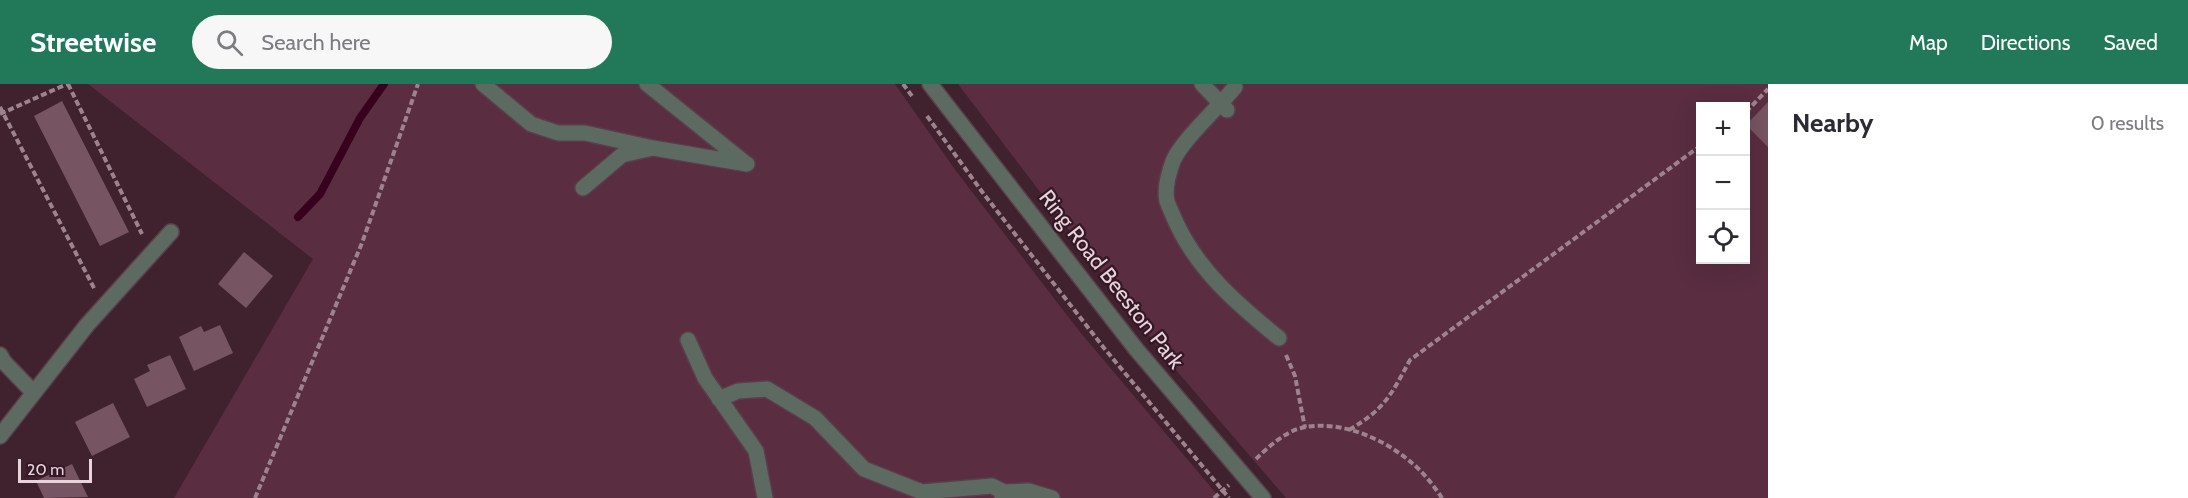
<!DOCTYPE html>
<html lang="en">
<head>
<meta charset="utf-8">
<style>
  :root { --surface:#fff; --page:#f7f7f7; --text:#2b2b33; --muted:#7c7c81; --line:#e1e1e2; --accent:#22795a }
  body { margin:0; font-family:Cabin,sans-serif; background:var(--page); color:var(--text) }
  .controls { position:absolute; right:18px; top:18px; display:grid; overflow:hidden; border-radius:0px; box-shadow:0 6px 24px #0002 }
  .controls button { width:54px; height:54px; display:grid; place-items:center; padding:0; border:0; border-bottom:2px solid var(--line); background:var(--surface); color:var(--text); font:30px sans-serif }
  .scale { position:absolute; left:18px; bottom:15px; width:74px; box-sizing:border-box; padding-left:6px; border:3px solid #e8d4db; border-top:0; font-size:16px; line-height:21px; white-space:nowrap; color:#e8d4db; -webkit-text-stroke:4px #351825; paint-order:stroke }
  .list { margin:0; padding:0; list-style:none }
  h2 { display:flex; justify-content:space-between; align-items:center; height:78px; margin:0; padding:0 24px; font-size:26px }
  h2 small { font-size:20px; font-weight:400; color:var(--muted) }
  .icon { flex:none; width:33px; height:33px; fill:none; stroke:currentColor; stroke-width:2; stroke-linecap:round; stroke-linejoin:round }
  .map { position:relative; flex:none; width:1768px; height:414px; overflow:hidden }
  header { display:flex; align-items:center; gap:36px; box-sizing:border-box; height:84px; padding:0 30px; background:var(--accent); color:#fff }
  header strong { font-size:28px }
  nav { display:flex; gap:33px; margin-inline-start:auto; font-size:21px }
  .search { width:420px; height:54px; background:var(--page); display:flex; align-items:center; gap:15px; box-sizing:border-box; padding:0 21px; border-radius:33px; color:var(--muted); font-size:22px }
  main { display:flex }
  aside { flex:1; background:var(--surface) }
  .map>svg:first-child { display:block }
  .green { fill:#5a2d41; fill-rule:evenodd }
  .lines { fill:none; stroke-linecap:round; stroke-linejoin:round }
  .stream { stroke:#37001d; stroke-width:8 }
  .building { fill:#765462 }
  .minor-casing { stroke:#5b3e4b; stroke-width:18 }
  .path { stroke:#9c838d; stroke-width:4; stroke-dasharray:6 3; stroke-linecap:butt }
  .minor { stroke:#5c6a61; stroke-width:15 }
  .labels { text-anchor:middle; stroke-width:4.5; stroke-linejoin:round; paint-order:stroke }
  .street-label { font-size:22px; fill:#e8d4db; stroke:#351825 }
</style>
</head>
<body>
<header>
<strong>Streetwise</strong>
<div class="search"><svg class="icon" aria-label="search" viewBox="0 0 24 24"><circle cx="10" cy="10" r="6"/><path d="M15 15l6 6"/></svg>Search here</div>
<nav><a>Map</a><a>Directions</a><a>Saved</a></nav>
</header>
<main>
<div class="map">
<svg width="1768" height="414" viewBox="0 0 1768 414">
  <rect width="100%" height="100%" fill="#40222f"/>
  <!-- green -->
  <path class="green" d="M88 0H895L956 87 1080 248 1220 414H174L313 175Z
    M958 0H1768V414H1286L1170 279ZM1700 22H1746V176H1700Z"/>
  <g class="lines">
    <!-- stream -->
    <path class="stream" d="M298 133 320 110 360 34 384 0"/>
  </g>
  <!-- building -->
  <path class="building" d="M62 17 129 148 100 162 34 32Z
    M1768 18V63L1746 41Z
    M244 168 273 192 246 224 218 200Z
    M220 241 233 269 194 287 179 253 201 242 204 248Z
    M170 271 186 305 147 323 134 295 150 287 147 281Z
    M113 319 130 353 92 372 75 338Z
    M72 380 88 413 44 414 36 397Z"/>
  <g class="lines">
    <defs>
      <path id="minor" d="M483 0 531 40 558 49H585L653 64
        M647 0 744 78
        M930 0 1136 265 1263 414
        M1202 0 1227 26
        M1235 3C1219 23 1182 56 1173 77 1169 89 1164 104 1167 117 1169 123 1172 129 1174 134 1196 185 1237 220 1279 254
        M583 104 622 71 653 64 747 80
        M688 256 705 294 756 367 765 414
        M0 271 4 278 33 308
        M719 315 738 307 767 305 815 334 864 385 922 408 992 402 1004 408 1002 414
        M0 352 87 241 171 148
        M1004 408 1029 407 1052 414"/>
    </defs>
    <!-- minor casing -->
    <use href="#minor" class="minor-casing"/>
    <!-- path -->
    <path class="path" d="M68 0 142 150
      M903 0 912 12
      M0 23 95 206
      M1746 28 1768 5
      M0 30 67 0
      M927 32 983 109 1104 264 1229 414
      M1286 271 1295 292 1305 344
      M1349 346C1385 325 1391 311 1410 276L1700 62
      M1256 375C1268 363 1285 348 1301 344 1339 335 1383 354 1412 379 1423 388 1434 402 1442 414
      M255 414 362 159 418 0
      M1214 414 1229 401"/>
    <!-- minor -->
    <use href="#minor" class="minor"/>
  </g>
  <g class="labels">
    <!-- street labels -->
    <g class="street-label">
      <text transform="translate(1112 195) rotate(52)" y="8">Ring Road Beeston Park</text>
    </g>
  </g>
</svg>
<div class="controls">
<button>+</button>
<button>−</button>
<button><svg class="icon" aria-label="locate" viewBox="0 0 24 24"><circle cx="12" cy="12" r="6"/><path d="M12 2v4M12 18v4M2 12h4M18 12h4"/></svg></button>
</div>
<div class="scale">20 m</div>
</div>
<aside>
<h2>Nearby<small>0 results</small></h2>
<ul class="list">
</ul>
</aside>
</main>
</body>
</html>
